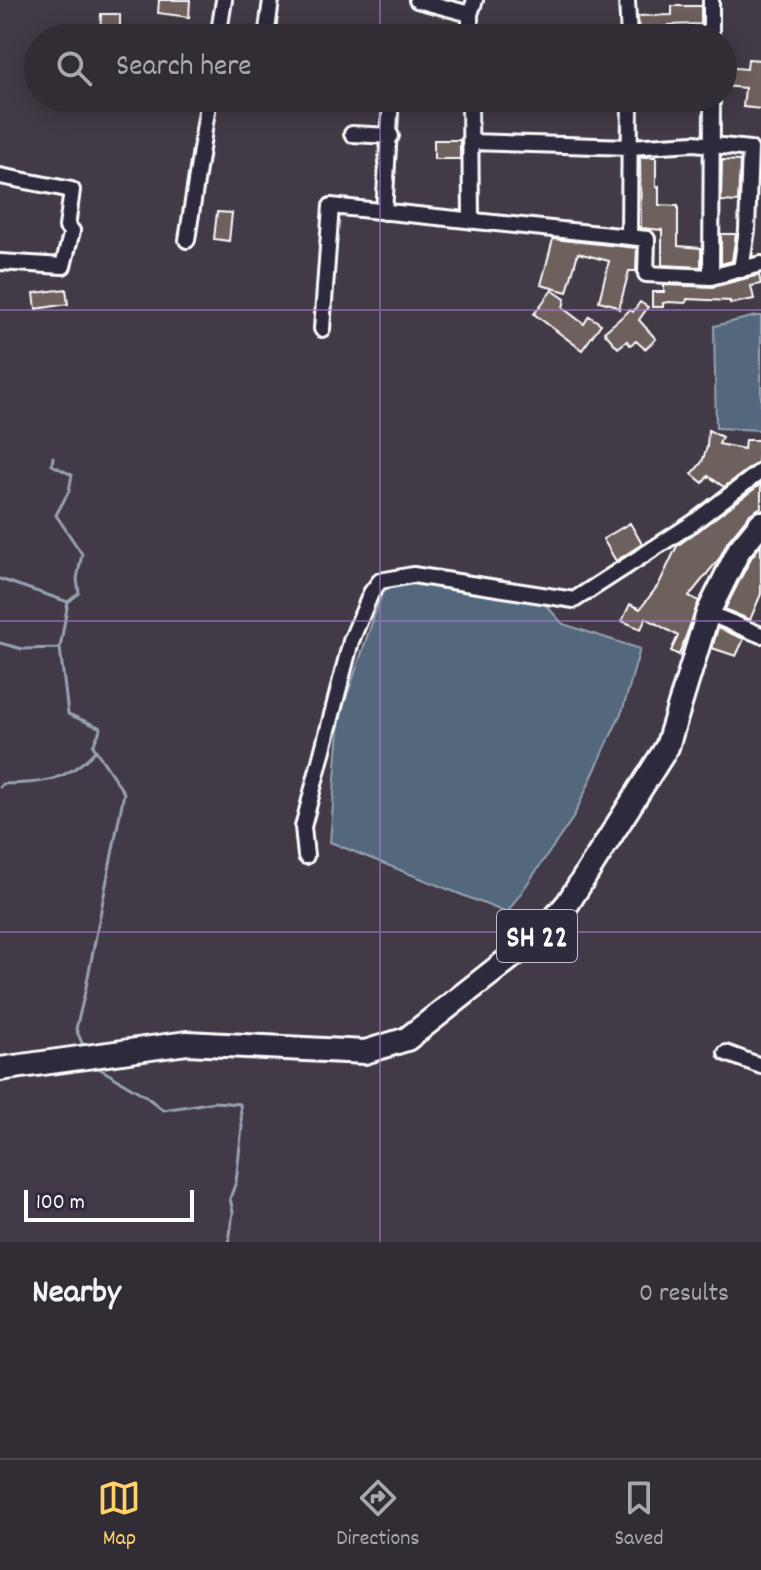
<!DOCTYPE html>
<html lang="en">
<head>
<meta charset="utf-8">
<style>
  :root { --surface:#322c34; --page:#3d3840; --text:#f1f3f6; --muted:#a8a7ac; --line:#4d484f; --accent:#ffd166 }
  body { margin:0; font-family:Dekko,sans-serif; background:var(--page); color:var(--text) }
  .scale { position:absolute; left:24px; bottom:20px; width:170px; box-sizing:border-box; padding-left:8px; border:4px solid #fff; border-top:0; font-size:22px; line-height:28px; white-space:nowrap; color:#fff; -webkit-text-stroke:6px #2f2a3d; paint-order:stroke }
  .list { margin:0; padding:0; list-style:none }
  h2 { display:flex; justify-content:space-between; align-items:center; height:104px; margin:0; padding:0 32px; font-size:34px }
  h2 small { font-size:26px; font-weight:400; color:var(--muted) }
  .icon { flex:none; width:44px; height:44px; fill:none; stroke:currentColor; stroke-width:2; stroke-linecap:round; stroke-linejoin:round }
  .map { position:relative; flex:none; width:761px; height:1242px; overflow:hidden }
  .search { position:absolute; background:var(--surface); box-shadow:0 4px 20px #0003; left:24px; right:24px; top:24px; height:88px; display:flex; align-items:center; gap:20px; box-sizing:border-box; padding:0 28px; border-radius:44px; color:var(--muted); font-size:30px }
  .sheet { height:216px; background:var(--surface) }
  nav { display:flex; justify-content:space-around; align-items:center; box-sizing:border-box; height:112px; border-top:2px solid var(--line); background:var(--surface); font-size:22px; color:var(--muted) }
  nav a { display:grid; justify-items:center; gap:4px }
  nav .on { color:var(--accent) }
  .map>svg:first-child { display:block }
  .water { fill:#52687d; stroke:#97a4b1; stroke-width:2 }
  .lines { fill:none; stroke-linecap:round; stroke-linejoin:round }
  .stream { stroke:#97a4b1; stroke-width:3 }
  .building { fill:#6e615c; stroke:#fff; stroke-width:2 }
  .minor-casing { stroke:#fff; stroke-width:20 }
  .primary-casing { stroke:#fff; stroke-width:28 }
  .minor { stroke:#2f2a3d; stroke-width:14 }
  .primary { stroke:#2f2a3d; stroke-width:22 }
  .grid { fill:none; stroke:#a976d5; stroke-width:2; stroke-opacity:0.55 }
  .labels { text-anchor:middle; stroke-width:6; stroke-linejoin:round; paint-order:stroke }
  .shield { fill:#2f2a3d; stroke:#c1bfc5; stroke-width:2 }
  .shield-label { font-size:30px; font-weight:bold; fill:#fff }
</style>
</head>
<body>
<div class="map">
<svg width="761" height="1242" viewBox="0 0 761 1242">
  <rect width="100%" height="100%" fill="#423a46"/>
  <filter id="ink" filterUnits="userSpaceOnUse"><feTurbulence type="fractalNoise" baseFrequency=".0125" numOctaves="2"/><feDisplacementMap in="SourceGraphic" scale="16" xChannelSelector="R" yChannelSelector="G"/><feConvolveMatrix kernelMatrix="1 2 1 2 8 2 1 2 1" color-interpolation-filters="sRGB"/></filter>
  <g filter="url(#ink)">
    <!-- water -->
    <path class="water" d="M756 316H761V430L716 428 714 326Z
      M390 570 543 602 563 624 640 649 623 709 573 818 507 913 330 842 340 716Z"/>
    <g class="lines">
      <!-- stream -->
      <path class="stream" d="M53 457 52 465 72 475 69 491 56 515 82 554 77 579 79 593 68 602 60 648 68 714 101 728 93 746 124 793 85 992 76 1029 85 1050
        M0 579 68 602
        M0 643 22 649 60 648
        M0 787 2 784C43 783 67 782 96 750
        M95 1066 144 1095 163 1110 215 1102 240 1104 242 1127 236 1182 230 1198 233 1212 229 1242"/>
    </g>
    <!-- building -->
    <path class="building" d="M159 0H190L189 17 158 13Z
      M672 6H701V24L668 25V37H639L638 16 672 15Z
      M101 14H120V38H100Z
      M748 59 761 60V109L743 107 745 88 723 86V67L747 69Z
      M434 140H460V159H434Z
      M640 157H656V187L659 186V205L678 206V246L701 248V267L662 265V230L641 228Z
      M722 160 740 161 738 202 721 201Z
      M217 212 232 213 229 241 214 239Z
      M721 234H736L732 261 721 264Z
      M553 239 637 248 636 271H629L619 309 614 305 599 301 609 261 578 253 567 292 541 285Z
      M759 275 761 284 751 286 754 299 730 304V301L687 299 686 303 668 302 663 303V307H652V292H664V285L713 287Z
      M66 289 68 304 36 309 34 293Z
      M552 290 565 299 563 308 584 324 589 316 601 324 582 350 534 314Z
      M640 302 648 307 639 320 656 339 645 349 636 341 630 345 627 341 618 348 604 332 630 310 633 312Z
      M708 430 722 437 719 444 744 449 745 440H759L758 462 724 487 708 476 703 483 692 474 702 462 707 447Z
      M761 484V507L750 514 728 541 719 559 689 596 699 601 679 655 671 651 678 636 646 618 641 629 622 621 630 604 640 609 659 584 677 546Z
      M630 523 642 544 616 561 603 539Z
      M761 545V594L750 620 725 609 751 558Z
      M718 628 744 639 736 656 712 648Z"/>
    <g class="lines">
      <defs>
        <path id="minor" d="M417 0 470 14
          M627 0 629 38
          M711 0V38
          M218 38 224 0
          M266 38 271 0
          M470 38V14L475 0
          M470 98 471 221
          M352 134 391 136
          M470 142 630 147 694 143 750 149 747 230 741 270
          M0 176 72 190 67 227 72 231 63 266 0 262
          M384 212 391 98
          M629 237 647 239 646 274 711 277 761 264
          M187 240 209 98
          M711 277 712 98
          M322 329 331 206 629 237 630 98
          M708 613 761 635
          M306 856 303 827 351 641 371 593 380 581 413 575 574 600 693 523 761 471
          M726 1053 761 1066"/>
        <path id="primary" d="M0 1069 187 1043 365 1052 407 1039 542 933 568 903 667 747 708 613 739 550 761 523"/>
      </defs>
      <!-- minor casing -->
      <use href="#minor" class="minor-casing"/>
      <!-- primary casing -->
      <use href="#primary" class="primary-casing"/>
      <!-- minor -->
      <use href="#minor" class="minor"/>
      <!-- primary -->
      <use href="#primary" class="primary"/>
    </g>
  </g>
  <!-- grid -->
  <path class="grid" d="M380 0V38M380 98V1242M0 310H761M0 621H761M0 932H761"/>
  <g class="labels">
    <!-- shield labels -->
    <rect class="shield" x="497" y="910" width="80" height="52" rx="6"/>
    <g class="shield-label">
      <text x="537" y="946">SH 22</text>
    </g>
  </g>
</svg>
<div class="scale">100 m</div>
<div class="search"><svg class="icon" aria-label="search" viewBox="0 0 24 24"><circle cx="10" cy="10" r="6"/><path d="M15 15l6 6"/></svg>Search here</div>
</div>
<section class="sheet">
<h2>Nearby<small>0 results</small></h2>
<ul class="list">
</ul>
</section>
<nav>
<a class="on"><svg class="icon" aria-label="map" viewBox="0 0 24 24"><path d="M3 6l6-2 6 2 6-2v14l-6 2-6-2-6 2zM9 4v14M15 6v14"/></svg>Map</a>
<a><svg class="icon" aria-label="directions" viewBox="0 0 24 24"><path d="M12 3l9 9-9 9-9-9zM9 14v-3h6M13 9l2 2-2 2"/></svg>Directions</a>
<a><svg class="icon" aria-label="saved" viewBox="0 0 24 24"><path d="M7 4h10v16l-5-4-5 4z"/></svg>Saved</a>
</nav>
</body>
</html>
